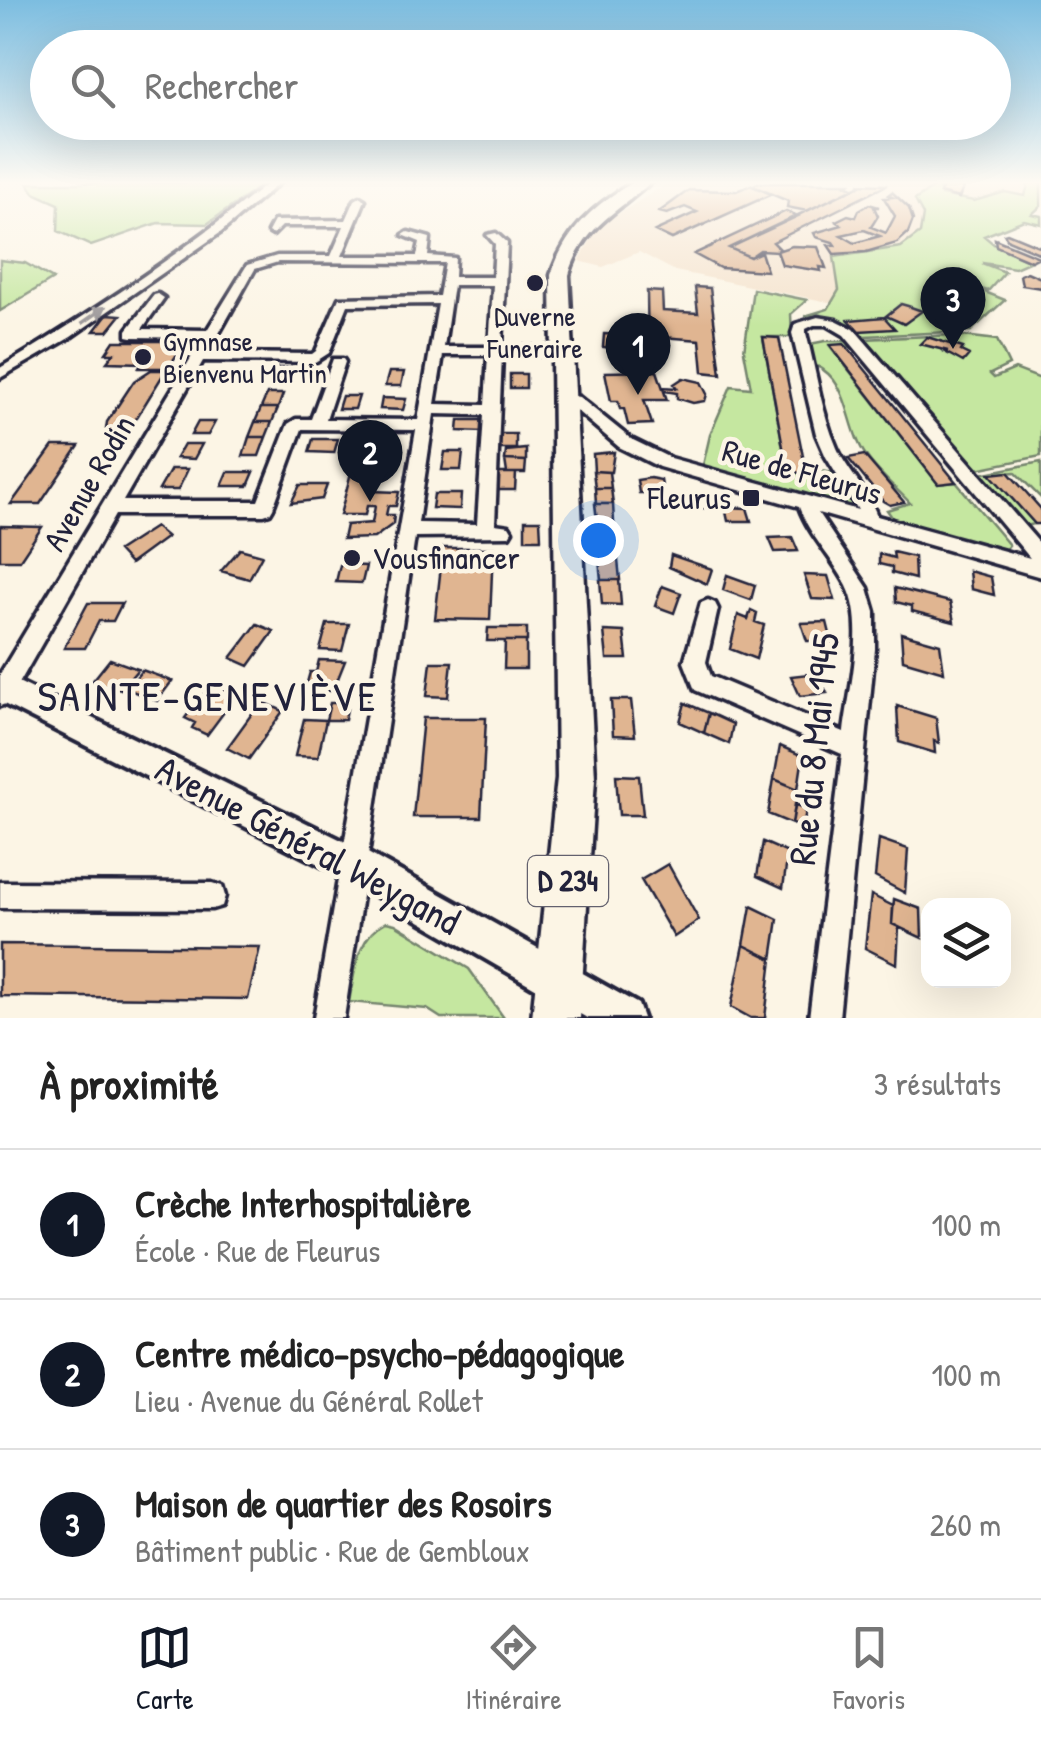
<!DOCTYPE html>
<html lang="fr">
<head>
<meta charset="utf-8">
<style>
  :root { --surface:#fff; --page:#f2f2f2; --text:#222; --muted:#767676; --line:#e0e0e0; --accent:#111827 }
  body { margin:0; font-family:"Patrick Hand",sans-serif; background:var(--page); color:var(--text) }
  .controls { position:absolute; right:30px; bottom:30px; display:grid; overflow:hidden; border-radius:20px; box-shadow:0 10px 40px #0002 }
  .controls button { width:90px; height:90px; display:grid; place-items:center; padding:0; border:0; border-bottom:2px solid var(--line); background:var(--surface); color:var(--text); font:50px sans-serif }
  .you { position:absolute; left:598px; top:540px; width:35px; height:35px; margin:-25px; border:8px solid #fff; border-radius:50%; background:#1a73e8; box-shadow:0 0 0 15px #1a73e833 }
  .badge { display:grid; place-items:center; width:65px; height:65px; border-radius:50%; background:var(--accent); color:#fff; font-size:32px; font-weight:700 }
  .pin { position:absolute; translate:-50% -82px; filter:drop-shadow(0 2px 5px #0008) }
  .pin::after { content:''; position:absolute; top:52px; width:35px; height:30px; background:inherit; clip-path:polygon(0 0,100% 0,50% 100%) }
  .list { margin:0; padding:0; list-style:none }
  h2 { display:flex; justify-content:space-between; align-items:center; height:130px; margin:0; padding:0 40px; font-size:42px }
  h2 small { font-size:32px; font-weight:400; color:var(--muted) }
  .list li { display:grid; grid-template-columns:65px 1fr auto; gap:30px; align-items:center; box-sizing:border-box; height:150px; padding:0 40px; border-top:2px solid var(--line) }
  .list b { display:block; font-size:38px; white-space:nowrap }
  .list p { margin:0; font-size:32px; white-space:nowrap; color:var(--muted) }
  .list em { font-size:32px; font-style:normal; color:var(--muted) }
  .icon { flex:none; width:55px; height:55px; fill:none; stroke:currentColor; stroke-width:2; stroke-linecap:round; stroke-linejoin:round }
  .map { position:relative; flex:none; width:1041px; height:1018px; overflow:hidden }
  .search { position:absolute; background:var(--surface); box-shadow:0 10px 40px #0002; left:30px; right:30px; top:30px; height:110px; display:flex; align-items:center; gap:25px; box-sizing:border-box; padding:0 35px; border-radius:55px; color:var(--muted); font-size:38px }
  .sheet { height:580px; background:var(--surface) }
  nav { display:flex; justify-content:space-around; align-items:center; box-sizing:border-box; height:140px; border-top:2px solid var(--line); background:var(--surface); font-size:28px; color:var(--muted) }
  nav a { display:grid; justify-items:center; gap:5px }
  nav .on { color:var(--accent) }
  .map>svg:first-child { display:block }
  .built { fill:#f4e2cc }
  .green { fill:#c5e7a0; stroke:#74846e; stroke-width:2.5 }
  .building { fill:#e0b591; stroke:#22223b; stroke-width:2.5; fill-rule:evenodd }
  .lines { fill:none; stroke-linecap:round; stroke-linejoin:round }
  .minor-casing { stroke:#22223b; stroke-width:7 }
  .tertiary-casing { stroke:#22223b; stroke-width:8 }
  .primary-casing { stroke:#22223b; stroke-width:7 }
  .minor { fill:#fcf5e5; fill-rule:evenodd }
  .tertiary { fill:#fcf5e5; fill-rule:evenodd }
  .primary { fill:#fcf5e5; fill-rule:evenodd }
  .oneway { fill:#9a9698 }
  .poi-dot { fill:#22223b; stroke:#fcf5e5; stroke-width:4 }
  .labels { text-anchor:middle; stroke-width:9; stroke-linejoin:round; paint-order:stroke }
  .far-poi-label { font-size:28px; fill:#22223b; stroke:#fcf5e5 }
  .shield { fill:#fcf5e5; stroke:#63616e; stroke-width:2.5 }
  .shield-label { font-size:30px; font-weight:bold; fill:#22223b }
  .street-label { font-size:32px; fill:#22223b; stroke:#fcf5e5 }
  .poi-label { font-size:32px; fill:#22223b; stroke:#fcf5e5; text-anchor:end }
  .near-street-label { font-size:38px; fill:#22223b; stroke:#fcf5e5 }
  .near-neighbourhood-label { font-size:42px; letter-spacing:2.5px; fill:#22223b; stroke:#fcf5e5 }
</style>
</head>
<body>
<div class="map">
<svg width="1041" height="1018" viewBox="0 0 1041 1018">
  <rect width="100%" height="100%" fill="#fcf5e5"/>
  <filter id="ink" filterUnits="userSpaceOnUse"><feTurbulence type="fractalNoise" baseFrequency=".01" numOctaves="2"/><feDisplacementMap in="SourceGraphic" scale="20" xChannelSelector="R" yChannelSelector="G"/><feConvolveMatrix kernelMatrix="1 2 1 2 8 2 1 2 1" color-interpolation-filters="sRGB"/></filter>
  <g filter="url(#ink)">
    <!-- built -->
    <path class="built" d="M668 183H1041V199L868 310 675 271 639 252 603 267 579 261 599 226Z"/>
    <!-- green -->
    <path class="green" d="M28 183H265L207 224 158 223 91 246 58 231 59 204 34 193Z
      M1023 183H1041V206L1032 214 1041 216V224L1024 220 984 236 996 246 1031 261 1015 268 982 263 1005 272 988 291 965 284 1005 300 971 331 865 336 826 317 805 316 828 309 839 290 834 257 901 247 920 233 923 215 915 200 938 184 941 195 974 201 1005 192 1025 196 1028 185Z
      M0 260 25 263 53 279 0 311Z
      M753 289 807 300 791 314 792 337H763L787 469 806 476 809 469 833 473 852 499V506L841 508 719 474 703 465 710 435 731 386 751 388 744 351Z
      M955 335 997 340 1009 365 990 374 994 378 1015 369 1041 379V456L972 470 863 339Z
      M825 341H849L853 347 830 346 938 484 956 482 1009 545 1005 550 979 547 894 520 887 510 910 503C896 488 879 474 867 457 845 428 852 382 815 365L810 344Z
      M1041 462V498L1015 472 991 474 1035 524 1025 526 980 474Z
      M386 922 395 924 469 969 504 1018H441L427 1009 349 1002C355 972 356 937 386 922Z"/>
    <!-- building -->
    <path class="building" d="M757 183H849L846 185 853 188 807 211 787 207 788 201 752 186Z
      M945 183H965L959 198 940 193Z
      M858 184 887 185 773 242 780 249 777 251 760 250 750 257 729 248 861 185Z
      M751 185 772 194 672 239 655 231 697 212 685 207 667 214 659 212 689 190 736 191Z
      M892 192 909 208 913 220 908 233 897 243 866 252 834 254 828 245H835L833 242 816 237 814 233 842 225 836 221 848 215 856 217 859 210 869 204 879 207H874L878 216 871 227 886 233 895 216 884 198 892 197 888 195ZM864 230 880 236 855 243 841 235Z
      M786 211 798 216 729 248 750 257 761 252 767 271 720 268 694 254Z
      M1007 233 1041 247V254L1008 240 1004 234Z
      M995 239 1039 257 1031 261 996 246Z
      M792 246 818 247 826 268 820 267 821 271 782 265 777 251Z
      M1027 272 1041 278V288L1022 285 1020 275Z
      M695 287 710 288 721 374 703 372 700 340 663 337 664 359 648 358 647 291 662 292 663 311 698 313Z
      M901 304 908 306 922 311 904 324 886 316Z
      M107 314 121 315 108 331H94Z
      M884 317 895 329 859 331 849 320Z
      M604 334 622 335V349L603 347Z
      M763 337 779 338 807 476 787 469Z
      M927 337 963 348 961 351 969 355 963 362 943 351H948L920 344Z
      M114 341H186L168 368H139L142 363 107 362 114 353H106Z
      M844 344 847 347 956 482 938 484 830 345Z
      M624 350 642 354 639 364 613 358 616 351Z
      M274 368H296L292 378H269Z
      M151 370H166L126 435 109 436 112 431 106 429 107 422 134 381Z
      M657 371 667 400H644L652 424 628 425 624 409H620L618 401H611L605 372Z
      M389 372H404L401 386H385Z
      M510 374H526V388H510Z
      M683 378 701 382 707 394 705 401 693 403 677 398V393L664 391 663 387 677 388 674 384Z
      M267 394H283L278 408H261Z
      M342 396H359L355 409H338Z
      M382 398 406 399 403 410 380 409Z
      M261 408H278L272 422H255Z
      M459 420H484L483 432 458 431Z
      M198 422H215L208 435H191Z
      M255 422H272L266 437H249Z
      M499 434H516V449H498Z
      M249 437H266L259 456H243Z
      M313 439H338L334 453 309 452Z
      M184 444H202L194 459 176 458Z
      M53 446H79L40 504H11Z
      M526 449V461L505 460 506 451Z
      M445 452H463L461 470H442Z
      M614 452 611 472 594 471 593 454Z
      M864 455 904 502 890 505 883 501 848 458Z
      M505 460 526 461 525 473H507Z
      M354 461H377L371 491 399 492 396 506H388L386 515H394L393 524 374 538 343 539 346 525 372 523 375 506H367L365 515H340Z
      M171 469H188L178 490H159Z
      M593 471 609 472 611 488H595Z
      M228 472H254L248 486H222Z
      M1008 472 1041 509V524H1035L990 474Z
      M497 473H516L515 490H496Z
      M650 478 661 480 663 493H639L637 480Z
      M300 485H327L322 499 291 503Z
      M595 488H611L613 504H596Z
      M434 494H461L460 509 432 508Z
      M683 495H705L708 508H685Z
      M595 504H613L614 522 597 521Z
      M725 507 747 508 751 521H728Z
      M525 520H540L541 539H525Z
      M597 521 614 522 617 540H598Z
      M0 526 42 527 20 560H0Z
      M155 527 167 537 130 564 118 551Z
      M792 537 798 551 775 552 769 538Z
      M598 540H616L618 560H599Z
      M443 548H493L490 620 435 619Z
      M240 549 262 555 249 579 221 571Z
      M893 552 914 557 915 579 892 573V567L879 564V554L894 558Z
      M671 555 712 569 707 584 669 567Z
      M599 560H618L620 580H601Z
      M340 565 366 566 362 583 336 582Z
      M969 571 991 577 994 595 971 589Z
      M727 575 755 585 751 600 723 590Z
      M804 575 828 576 835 600 812 599Z
      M600 580H619L621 605 602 604Z
      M662 586 681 593 674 613 655 606Z
      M895 588 950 602 954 622 912 611V606L896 602Z
      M88 603H122L113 621H99L85 648H64Z
      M751 610 757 613 755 622 764 625 756 659 730 649 738 615 748 619Z
      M827 622 833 646H816L815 641H807L801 623Z
      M257 624 274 631 249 666 231 658Z
      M327 624H349L342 651 320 650Z
      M488 628H527V641H487Z
      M604 631 624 632 627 659H607Z
      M901 633 940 644 944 672 903 660Z
      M505 641H526V669H504Z
      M110 659 138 669 121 689 111 686 105 694 87 688Z
      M319 660 345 661 333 691 305 690 310 672H316Z
      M431 662H452L448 697 427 696Z
      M142 670 172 681 157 701 127 689Z
      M817 673 827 693 800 696 791 676Z
      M211 684 236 696 207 735 192 728 195 723 185 718Z
      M611 700H631L635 736 613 735Z
      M261 701 283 711 249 759 227 748Z
      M330 703H348L345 720H326Z
      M685 703 709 713 704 733 680 722Z
      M897 706 936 718 939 743 934 741 935 753 899 742Z
      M709 713 733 724 729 744 704 733Z
      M423 718H486L481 817H413Z
      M304 719 326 720 318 757 295 756Z
      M780 746 803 756 798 789 774 779Z
      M616 775 639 776 643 815H619Z
      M774 779 798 789 792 824 768 814Z
      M795 804 806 809 803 829 792 824Z
      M879 839 908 849 905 893 875 877Z
      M763 842 788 853 783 888 757 876Z
      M668 864 699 920 674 937 641 880Z
      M871 895 893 906 892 924 899 927 897 964 865 948Z
      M894 899 921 909 922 938 892 924Z
      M751 906 778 919 772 959 744 945Z
      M0 944 260 947 248 999 0 996Z
      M744 945 772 959 765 1018H751L731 1007Z"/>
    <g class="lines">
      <defs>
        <path id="minor" d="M268 183H279L220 233 71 337 0 378V368C93 312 184 252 268 183Z
          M360 197 365 200 342 256H417L420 242 403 235 408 232 430 238 428 256 455 258 454 277H493L495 244 487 235 496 233 507 243 502 347H561L568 351 561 355H502L495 524 509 526 512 531 509 536 415 537 344 1018H314L416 430 302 429 273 508 270 513 264 515H115L8 703 0 706V674L203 338 132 337 127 336V330L154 295 158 294 164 298 142 329 207 330 247 265 277 256H331L344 226H282L273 235 268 232 274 221 346 220 355 200ZM278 262 422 263H445L439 296 339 298 316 351 312 354 208 353 255 269ZM453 285H493L489 347H444ZM438 304 418 420 326 419 345 362 343 359H333L311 419H296L288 424 258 501H123L203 361 315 362 329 353 348 305ZM443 355H488L485 405 435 404ZM434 414 484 415 477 524 418 523Z
          M818 317 836 320 854 329 1041 545V577L818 513 868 588 875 612V649L839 1018H809L842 754 695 690 684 662 701 603 708 600 715 603 718 609 706 662 711 676 844 732C849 690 867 625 847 586 833 558 810 537 799 507L659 467 619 447 570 405 558 402 556 399 563 394 579 397 631 439 670 458 858 510 826 457 816 434 792 333 795 324ZM814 325H827L844 335 1030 558 877 516C868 490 848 472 837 448 821 411 816 371 806 333V329Z
          M0 882 212 883 222 886 225 896 222 906 212 909 0 908Z"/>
        <path id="tertiary" d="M0 673 366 852 638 1004 643 1018H587L342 876 0 702Z"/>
        <path id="primary" d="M632 183H650C616 213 583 227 569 275L595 778 580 1018H532L557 778 551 275C565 232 593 205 632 183Z"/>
      </defs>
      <!-- minor casing -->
      <use href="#minor" class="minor-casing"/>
      <!-- tertiary casing -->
      <use href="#tertiary" class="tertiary-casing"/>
      <!-- primary casing -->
      <use href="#primary" class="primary-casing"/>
      <!-- minor -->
      <use href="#minor" class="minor"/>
      <!-- tertiary -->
      <use href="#tertiary" class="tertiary"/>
      <!-- primary -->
      <use href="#primary" class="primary"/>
    </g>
    <!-- one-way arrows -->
    <defs><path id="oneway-solid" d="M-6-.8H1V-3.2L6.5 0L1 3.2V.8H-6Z" transform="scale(2.5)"/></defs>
    <use class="oneway" href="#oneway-solid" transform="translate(94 315) rotate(-35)"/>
  </g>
  <!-- sky -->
  <linearGradient id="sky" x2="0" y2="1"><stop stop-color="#7cbde0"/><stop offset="0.56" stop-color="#fefaf3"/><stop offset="1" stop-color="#fefaf3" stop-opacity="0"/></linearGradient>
  <rect width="1041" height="326" fill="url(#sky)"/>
  <!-- markers -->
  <g class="poi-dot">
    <circle cx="535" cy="283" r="10"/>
    <circle cx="143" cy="357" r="10"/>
    <rect x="741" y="488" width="20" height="20" rx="5"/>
    <circle cx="352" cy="558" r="10"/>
  </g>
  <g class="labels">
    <!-- far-poi labels -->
    <g class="far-poi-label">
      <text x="535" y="326">Duverne<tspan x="535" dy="32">Funeraire</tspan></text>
      <text x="163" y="351" text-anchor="start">Gymnase<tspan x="163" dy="32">Bienvenu Martin</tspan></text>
    </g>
    <!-- shield labels -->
    <rect class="shield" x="528" y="856" width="80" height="50" rx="8"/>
    <g class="shield-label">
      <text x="568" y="891">D 234</text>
    </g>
    <!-- street labels -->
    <g class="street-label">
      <text transform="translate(802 472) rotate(16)" y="11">Rue de Fleurus</text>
      <text transform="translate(89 483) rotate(-60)" y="11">Avenue Rodin</text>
    </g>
    <!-- poi labels -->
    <g class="poi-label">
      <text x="731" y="509">Fleurus</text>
      <text x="372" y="569" text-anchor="start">Vousfinancer</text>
    </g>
    <!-- near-street labels -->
    <g class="near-street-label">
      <text transform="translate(814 749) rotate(-84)" y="13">Rue du 8 Mai 1945</text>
      <text transform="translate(308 845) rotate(28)" y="13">Avenue Général Weygand</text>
    </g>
    <!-- near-neighbourhood labels -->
    <g class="near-neighbourhood-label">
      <text x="208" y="711">SAINTE-GENEVIÈVE</text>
    </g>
  </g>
</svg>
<div class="controls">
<button><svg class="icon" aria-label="layers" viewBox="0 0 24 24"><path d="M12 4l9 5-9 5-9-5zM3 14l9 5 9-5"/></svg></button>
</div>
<div class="you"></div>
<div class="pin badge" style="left:638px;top:395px">1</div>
<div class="pin badge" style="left:370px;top:502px">2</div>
<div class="pin badge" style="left:953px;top:349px">3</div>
<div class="search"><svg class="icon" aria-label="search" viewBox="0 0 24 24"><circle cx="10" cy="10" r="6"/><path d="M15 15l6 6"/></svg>Rechercher</div>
</div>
<section class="sheet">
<h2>À proximité<small>3 résultats</small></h2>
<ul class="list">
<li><span class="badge">1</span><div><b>Crèche Interhospitalière</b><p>École · Rue de Fleurus</p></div><em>100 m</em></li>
<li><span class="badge">2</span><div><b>Centre médico-psycho-pédagogique</b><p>Lieu · Avenue du Général Rollet</p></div><em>100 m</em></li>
<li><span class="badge">3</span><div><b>Maison de quartier des Rosoirs</b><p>Bâtiment public · Rue de Gembloux</p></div><em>260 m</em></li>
</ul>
</section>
<nav>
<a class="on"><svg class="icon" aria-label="map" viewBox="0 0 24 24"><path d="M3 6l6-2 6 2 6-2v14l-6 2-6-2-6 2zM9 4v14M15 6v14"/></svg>Carte</a>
<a><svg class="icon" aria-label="directions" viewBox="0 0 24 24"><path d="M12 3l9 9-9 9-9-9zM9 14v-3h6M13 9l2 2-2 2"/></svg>Itinéraire</a>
<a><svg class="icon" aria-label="saved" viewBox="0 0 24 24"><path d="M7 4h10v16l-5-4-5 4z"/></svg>Favoris</a>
</nav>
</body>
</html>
